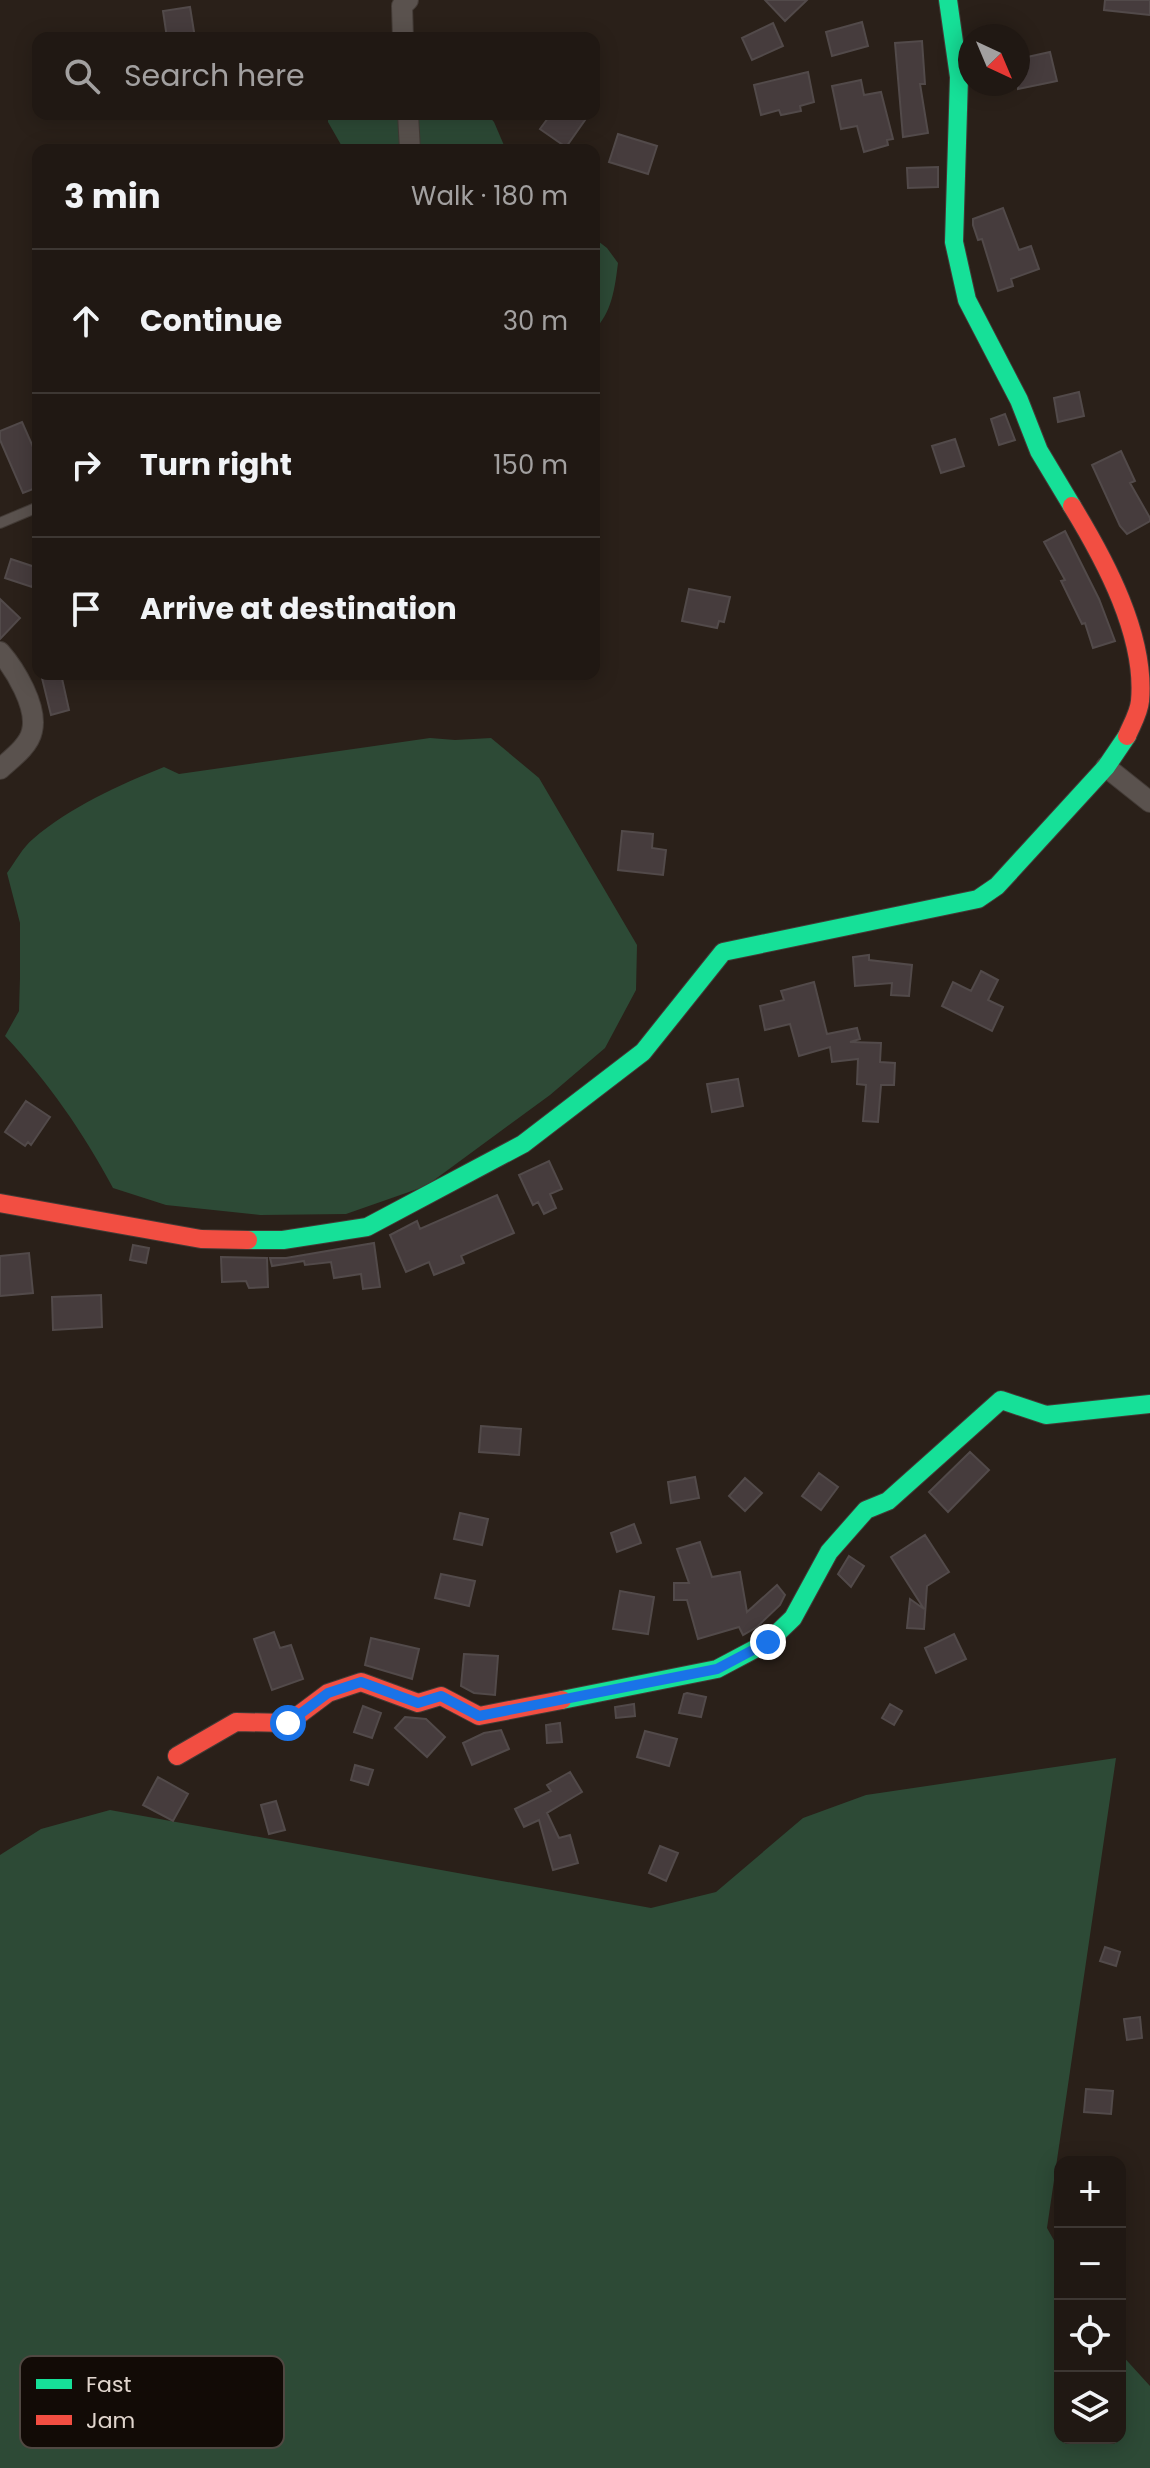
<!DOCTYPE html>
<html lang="en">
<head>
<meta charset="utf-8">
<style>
  :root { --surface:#201813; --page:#28211c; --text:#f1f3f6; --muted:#a2a0a0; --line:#3d3733 }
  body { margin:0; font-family:Poppins,sans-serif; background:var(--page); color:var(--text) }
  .controls { position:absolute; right:24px; bottom:24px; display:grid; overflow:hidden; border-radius:16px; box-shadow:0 4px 20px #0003 }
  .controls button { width:72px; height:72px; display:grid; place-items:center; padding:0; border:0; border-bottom:2px solid var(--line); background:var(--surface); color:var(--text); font:40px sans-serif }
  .compass { position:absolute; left:958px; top:24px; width:72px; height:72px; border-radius:50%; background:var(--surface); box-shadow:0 4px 20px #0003; rotate:136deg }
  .stop { position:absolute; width:24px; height:24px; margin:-18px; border:6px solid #1a73e8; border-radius:50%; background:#fff }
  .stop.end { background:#1a73e8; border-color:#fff; box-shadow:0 2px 8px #0008 }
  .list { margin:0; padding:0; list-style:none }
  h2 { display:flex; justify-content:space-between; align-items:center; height:104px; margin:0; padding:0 32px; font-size:34px }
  h2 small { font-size:26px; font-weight:400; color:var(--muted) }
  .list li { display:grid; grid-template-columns:52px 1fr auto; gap:24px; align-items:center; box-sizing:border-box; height:144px; padding:0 32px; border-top:2px solid var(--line) }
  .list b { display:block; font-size:30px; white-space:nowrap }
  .list em { font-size:26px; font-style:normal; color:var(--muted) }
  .icon { flex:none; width:44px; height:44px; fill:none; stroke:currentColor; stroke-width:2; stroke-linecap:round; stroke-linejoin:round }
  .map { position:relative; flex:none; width:1150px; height:2468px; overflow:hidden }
  .search { position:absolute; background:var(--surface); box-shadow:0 4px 20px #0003; left:32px; top:32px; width:568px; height:88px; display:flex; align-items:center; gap:20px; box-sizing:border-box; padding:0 28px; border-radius:16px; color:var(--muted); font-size:30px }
  .panel { position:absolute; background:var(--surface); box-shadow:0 4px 20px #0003; left:32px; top:144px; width:568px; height:536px; border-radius:16px }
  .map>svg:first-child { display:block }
  .green { fill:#2d4a36 }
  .building { fill:#463c3d; stroke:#524a4a; stroke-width:2 }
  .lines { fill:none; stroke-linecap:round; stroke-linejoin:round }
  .lane-casing { stroke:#433b36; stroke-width:12 }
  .street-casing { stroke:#433b36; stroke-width:22 }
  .fast-casing { stroke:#433b36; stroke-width:20 }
  .jam-casing { stroke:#433b36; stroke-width:20 }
  .lane { stroke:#5a524e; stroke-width:10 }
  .street { stroke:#5a524e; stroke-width:20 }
  .fast { stroke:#16e098; stroke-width:18 }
  .jam { stroke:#f24e42; stroke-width:18 }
  .route { stroke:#1a73e8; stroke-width:10 }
  .key { fill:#120b06; stroke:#504842; stroke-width:2 }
  .key-label { font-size:22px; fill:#e0d5cd }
</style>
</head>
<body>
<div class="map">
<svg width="1150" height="2468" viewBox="0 0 1150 2468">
  <rect width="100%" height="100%" fill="#2a2019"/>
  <!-- green -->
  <path class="green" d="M328 114H487L494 122 506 150H344L328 122Z
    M594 238 607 248 618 263C615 287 612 313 594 330Z
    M430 738 455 740 491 738 539 778 637 945 636 990 605 1048 550 1095 426 1186 346 1214 260 1215 166 1205 113 1188C83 1132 49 1083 5 1036L19 1011 20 978V923L7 873C15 862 23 847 33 839 70 807 119 785 164 767L179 774Z
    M1116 1758 1047 2228 1060 2251V2438H1120V2353L1150 2386V2468H0V1855L41 1829 110 1810 651 1908 716 1892 803 1818 866 1795Z"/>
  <!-- building -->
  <path class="building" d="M765 0H807L785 21Z
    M1105 0H1150V15L1104 10Z
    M190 7 195 38H167L163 11Z
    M862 22 868 46 832 56 826 32Z
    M773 23 783 46 752 60 742 38Z
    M922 41 925 84H920L928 133 903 137 895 43Z
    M1050 52 1057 81 1018 89V59Z
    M808 72 814 102 800 106 801 111 781 115 779 110 761 115 754 85Z
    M861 80 864 95 881 92 893 139 887 140 888 145 864 152 857 126 841 129 832 86Z
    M551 114H575L585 120 566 147 540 129Z
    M618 134 657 146 648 174 609 162Z
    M938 167V187L908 188 907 168Z
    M1003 208 1019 250 1031 246 1039 269 1011 279 1013 286 998 291 982 239 978 240 973 225V219Z
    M1079 392 1084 416 1058 422 1054 398Z
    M1005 414 1015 440 999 445 991 419Z
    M22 422 33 447 38 445V487L23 493 0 440V431Z
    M955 439 964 466 941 473 932 446Z
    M1121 451 1135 481 1130 483 1150 518V521L1127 534 1120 526 1092 465Z
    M1065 531 1099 599 1115 641 1093 648 1085 623 1082 624 1061 581 1065 580 1044 542Z
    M11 559 38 568 32 587 5 578Z
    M689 589 730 597 724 622 719 621 717 628 682 621Z
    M0 599 20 618 0 639Z
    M41 674H61L69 710 51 715Z
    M622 831 653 834 652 848 666 850 663 875 618 870Z
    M869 955V960L912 965 909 996 891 995 892 983 855 986 853 957Z
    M981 971 998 980 988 1000 1003 1007 992 1031 942 1006 953 982 971 991Z
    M814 982 827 1034 857 1028 860 1039 850 1042 881 1043 880 1062 895 1063 894 1085H881L878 1122 863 1121 866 1085 857 1084 858 1059 832 1062 830 1047 799 1056 790 1024 765 1030 760 1006 784 1000 781 991Z
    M738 1079 743 1106 712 1112 707 1084Z
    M26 1101 50 1117 31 1145 28 1142 25 1146 5 1132Z
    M549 1161 562 1189 550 1194 556 1208 544 1214 538 1202 533 1205 519 1175Z
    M497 1195 514 1233 461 1256 464 1263 434 1275 429 1262 406 1272 390 1235 417 1221 420 1229Z
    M374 1243 380 1287 363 1289 361 1274 334 1278 331 1262 305 1265 304 1261 272 1266 270 1258H286Z
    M133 1245 149 1248 146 1263 130 1260Z
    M29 1253 33 1293 0 1296V1256Z
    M221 1257 267 1258 268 1287 249 1288 246 1281 222 1282Z
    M101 1295 102 1327 53 1330 52 1297Z
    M481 1426 521 1429 519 1455 479 1452Z
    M970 1452 989 1470 948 1512 929 1492Z
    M819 1473 838 1487 821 1510 802 1496Z
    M695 1477 699 1498 671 1503 668 1482Z
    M745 1478 762 1493 745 1511 729 1496Z
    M460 1513 488 1519 482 1545 454 1539Z
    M634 1524 641 1543 617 1552 611 1533Z
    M925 1535 949 1572 927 1586 924 1629 907 1628 910 1599 924 1609 891 1557Z
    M700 1542 712 1577 740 1572 747 1612 777 1585 785 1595 780 1605 757 1627 743 1635 739 1627 698 1639 687 1600H674V1583H689L677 1549Z
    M849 1556 864 1566 851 1587 838 1574Z
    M441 1574 475 1581 469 1606 435 1598Z
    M620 1591 654 1597 648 1634 613 1629Z
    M274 1632 280 1648 291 1645 303 1679 272 1690 254 1639Z
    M954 1634 966 1659 936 1673 925 1648Z
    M371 1638 419 1649 412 1679 365 1665Z
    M464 1654 498 1656 495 1695 474 1693 461 1686Z
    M687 1693 706 1697 701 1717 679 1713 684 1694Z
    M634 1704 635 1716 616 1718 615 1707Z
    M890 1704 902 1711 894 1725 882 1718Z
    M363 1706 381 1713 372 1738 354 1732Z
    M405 1717 426 1719 445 1737 427 1757 395 1728Z
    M560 1723 562 1742 547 1743 546 1725Z
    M501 1730 509 1749 472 1765 463 1743 484 1733Z
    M645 1731 677 1739 669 1766 637 1757Z
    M355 1765 373 1770 368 1785 351 1780Z
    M570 1772 582 1792 547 1813 559 1838 570 1835 578 1863 553 1870 539 1820 524 1827 515 1809 551 1791 547 1785Z
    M158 1777 188 1794 173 1821 143 1805Z
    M276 1801 285 1830 269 1834 261 1805Z
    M660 1846 678 1853 666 1881 649 1873Z
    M1105 1947 1120 1952 1116 1966 1100 1961Z
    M1140 2017 1142 2038 1127 2040 1124 2019Z
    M1086 2089 1113 2091 1111 2114 1084 2112Z"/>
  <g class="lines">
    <defs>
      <path id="lane" d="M0 523 38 507"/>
      <path id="street" d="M403 38 402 6 408 0
        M408 114 410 150
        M0 652C15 669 38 707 32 731 29 746 11 759 0 769
        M1106 767 1150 802"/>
      <path id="fast" d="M948 0 959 77 954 242 967 300 1019 400 1039 451 1072 506
        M248 1240H283L367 1227 523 1144 643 1052 723 952 978 899 997 886 1106 767 1127 736
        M562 1700 717 1669 768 1642 793 1618 829 1552 866 1510 888 1501 1001 1400 1046 1415 1150 1404"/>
      <path id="jam" d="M1072 506C1105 560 1146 636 1140 701 1139 713 1131 726 1127 736
        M0 1203 201 1239 248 1240
        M177 1756 236 1722 288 1723 328 1693 361 1682 418 1703 441 1696 479 1716 562 1700"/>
    </defs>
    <!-- lane casing -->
    <use href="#lane" class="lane-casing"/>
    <!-- street casing -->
    <use href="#street" class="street-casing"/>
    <!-- fast casing -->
    <use href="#fast" class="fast-casing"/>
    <!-- jam casing -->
    <use href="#jam" class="jam-casing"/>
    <!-- lane -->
    <use href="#lane" class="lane"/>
    <!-- street -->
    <use href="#street" class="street"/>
    <!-- fast -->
    <use href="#fast" class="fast"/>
    <!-- jam -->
    <use href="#jam" class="jam"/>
  </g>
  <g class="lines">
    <!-- route -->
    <path class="route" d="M288 1723 328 1693 361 1682 418 1703 441 1696 479 1716 717 1669 768 1642"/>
  </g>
  <!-- legend -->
  <rect x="20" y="2356" width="264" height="92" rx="12" class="key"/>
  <rect x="36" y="2379" width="36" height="10" fill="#16e098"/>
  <rect x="36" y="2415" width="36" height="10" fill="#f24e42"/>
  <g class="key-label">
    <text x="86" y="2392">Fast</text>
    <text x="86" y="2428">Jam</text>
  </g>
</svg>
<div class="controls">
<button>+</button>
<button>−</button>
<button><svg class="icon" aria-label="locate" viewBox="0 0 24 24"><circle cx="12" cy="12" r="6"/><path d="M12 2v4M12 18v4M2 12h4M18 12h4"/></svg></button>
<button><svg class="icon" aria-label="layers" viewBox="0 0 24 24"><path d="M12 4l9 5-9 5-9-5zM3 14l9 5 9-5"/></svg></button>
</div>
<svg class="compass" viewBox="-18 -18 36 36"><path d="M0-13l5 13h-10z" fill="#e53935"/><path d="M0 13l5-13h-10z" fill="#a2a0a0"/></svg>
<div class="stop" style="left:288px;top:1723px"></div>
<div class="stop end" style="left:768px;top:1642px"></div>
<div class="search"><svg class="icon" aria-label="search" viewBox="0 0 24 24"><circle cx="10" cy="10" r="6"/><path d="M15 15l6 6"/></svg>Search here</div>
<section class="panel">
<h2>3 min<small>Walk · 180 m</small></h2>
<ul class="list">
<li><svg class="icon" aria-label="ahead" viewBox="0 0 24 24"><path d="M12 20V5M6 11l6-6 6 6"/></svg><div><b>Continue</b></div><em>30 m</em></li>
<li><svg class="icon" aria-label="right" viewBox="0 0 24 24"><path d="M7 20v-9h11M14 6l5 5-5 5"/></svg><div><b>Turn right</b></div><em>150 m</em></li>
<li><svg class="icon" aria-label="arrive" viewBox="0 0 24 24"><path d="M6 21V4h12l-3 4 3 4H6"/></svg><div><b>Arrive at destination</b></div></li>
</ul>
</section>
</div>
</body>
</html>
